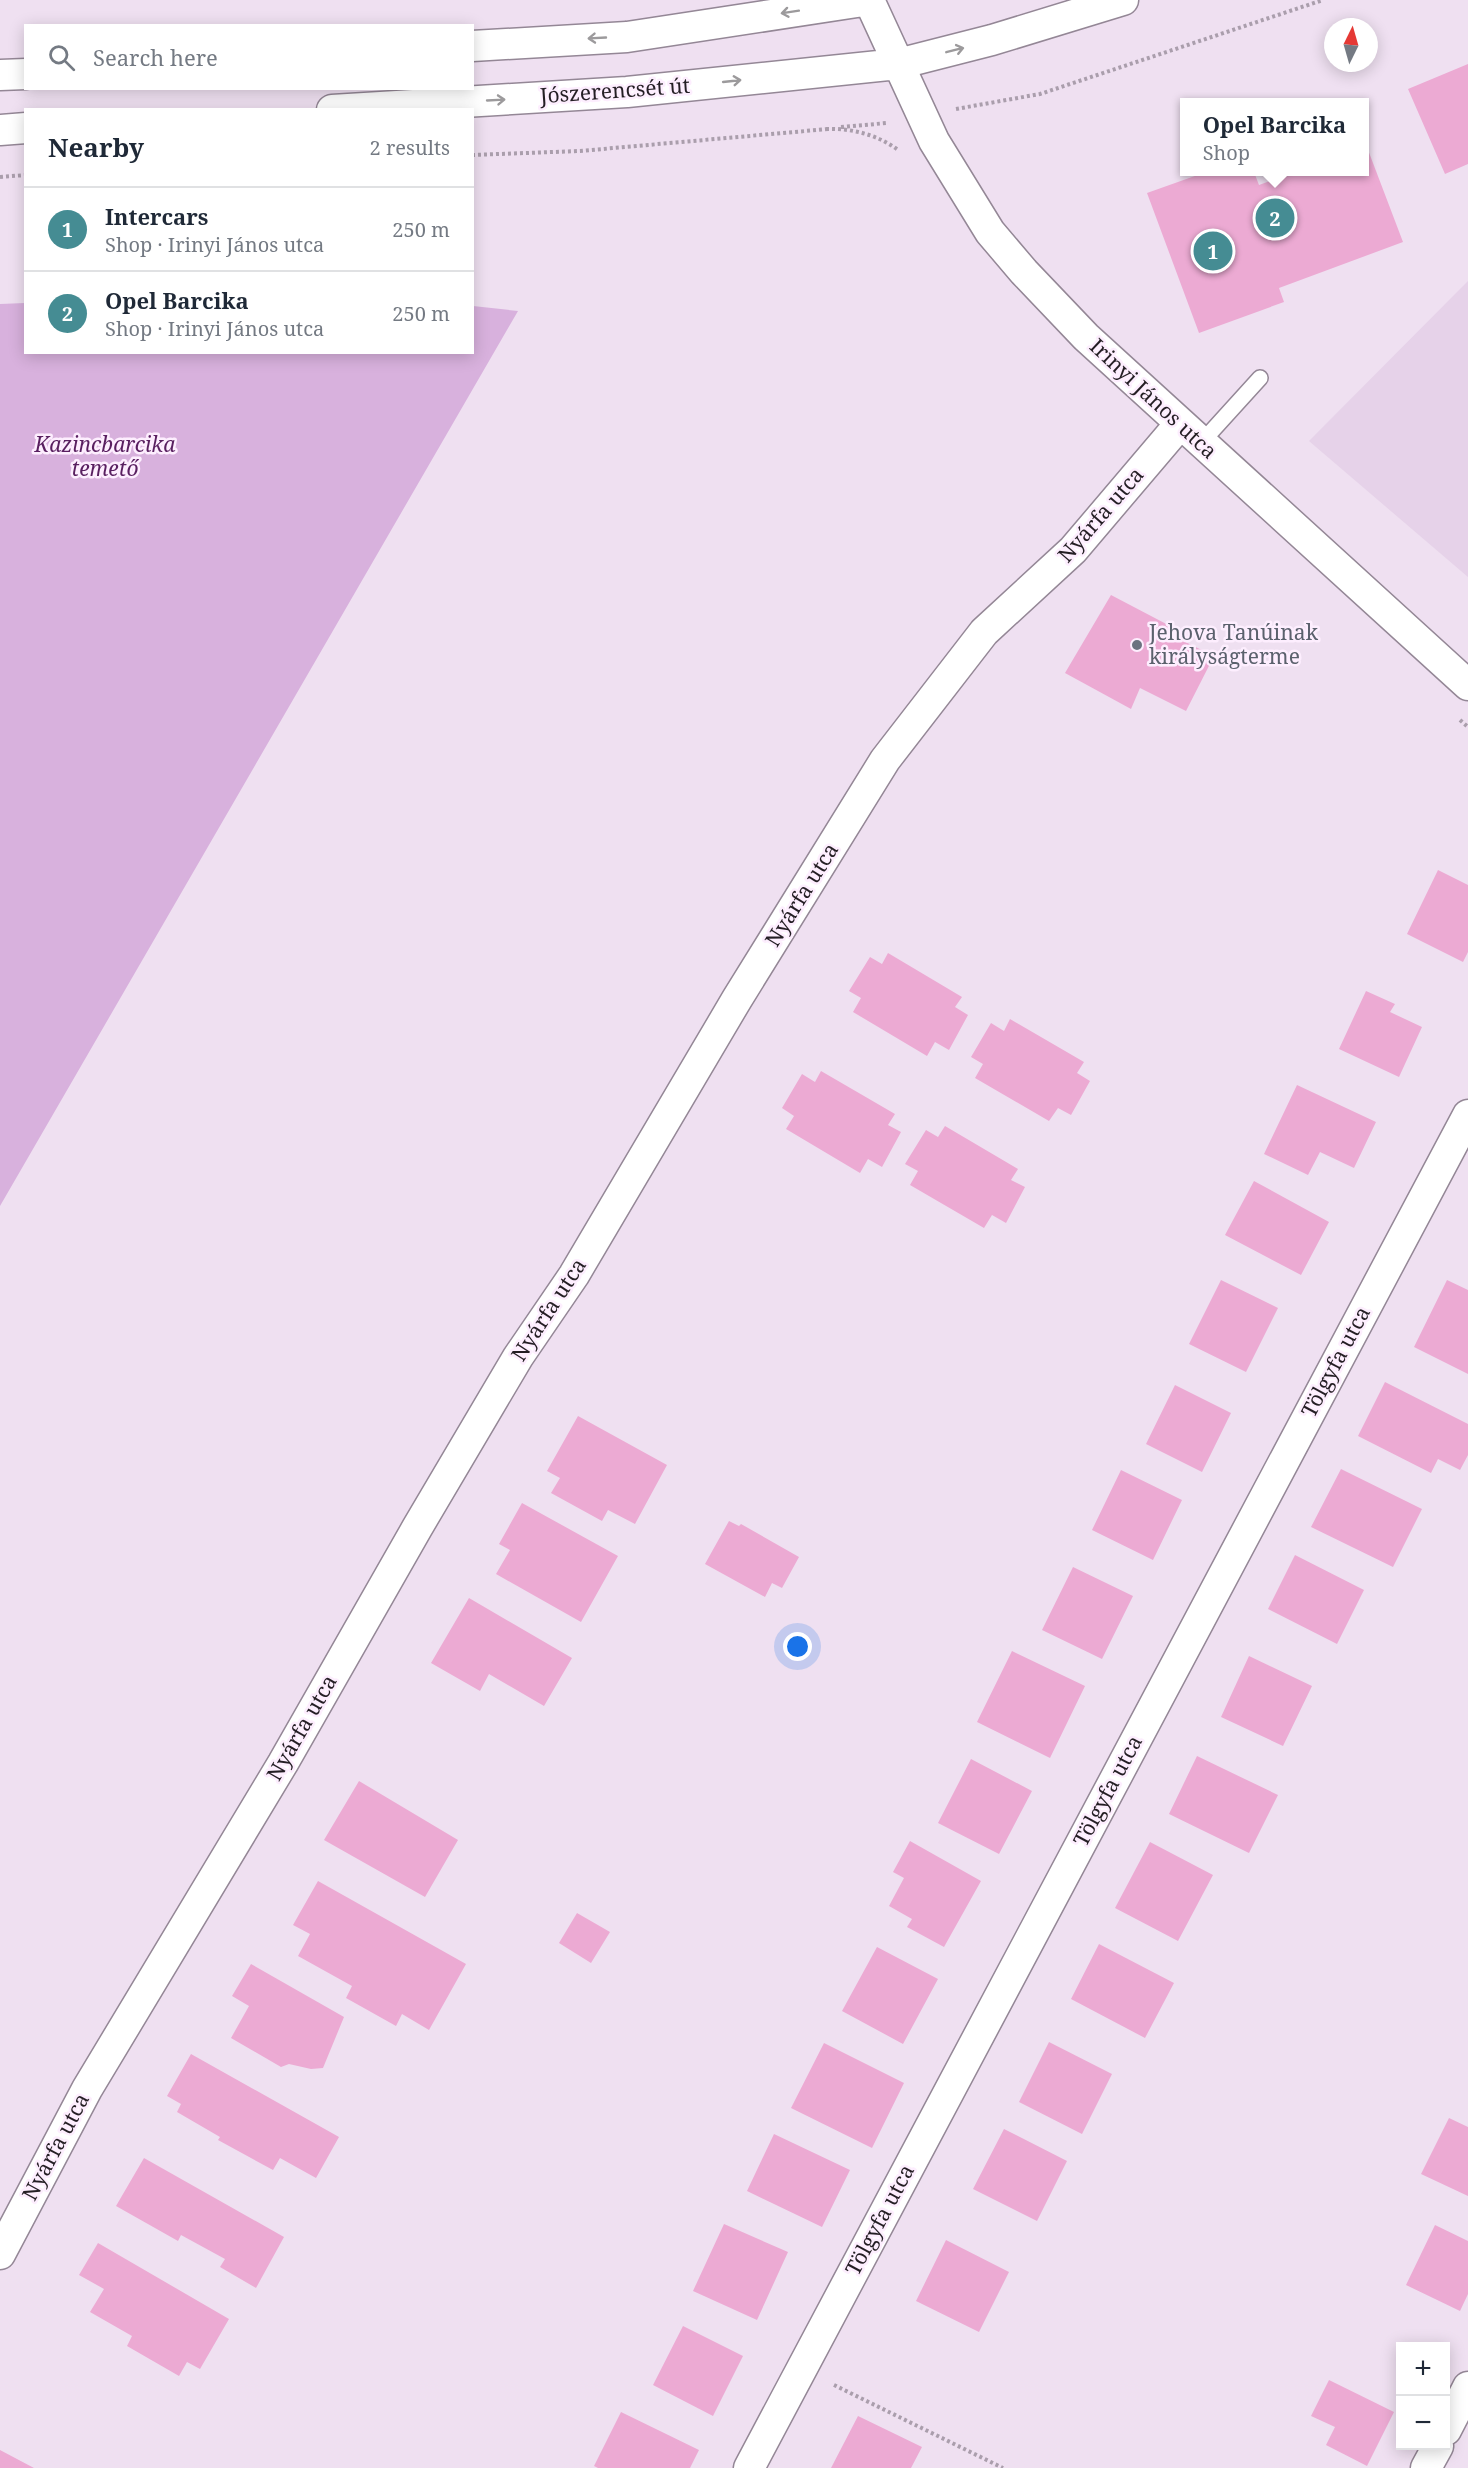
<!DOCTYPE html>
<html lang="en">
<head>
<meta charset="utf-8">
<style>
  :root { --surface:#fff; --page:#f6f6f7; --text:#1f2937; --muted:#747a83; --line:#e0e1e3; --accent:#458c93 }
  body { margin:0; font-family:"Noto Serif",serif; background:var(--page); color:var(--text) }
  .controls { position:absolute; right:18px; bottom:18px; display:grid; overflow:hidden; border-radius:0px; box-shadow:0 3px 15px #0003 }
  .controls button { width:54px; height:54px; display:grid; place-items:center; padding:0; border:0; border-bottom:2px solid var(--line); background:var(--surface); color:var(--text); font:30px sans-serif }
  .compass { position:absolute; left:1324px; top:18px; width:54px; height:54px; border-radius:50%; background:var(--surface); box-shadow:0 3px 15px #0003; rotate:5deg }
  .you { position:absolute; left:798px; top:1647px; width:21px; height:21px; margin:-15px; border:4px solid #fff; border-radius:50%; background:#1a73e8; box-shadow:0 0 0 9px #1a73e833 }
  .badge { display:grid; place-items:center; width:39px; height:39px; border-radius:50%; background:var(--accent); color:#fff; font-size:20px; font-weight:700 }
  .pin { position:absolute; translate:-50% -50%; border:3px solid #fff; box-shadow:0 2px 6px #0006 }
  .popup { position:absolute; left:1180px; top:98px; width:189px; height:78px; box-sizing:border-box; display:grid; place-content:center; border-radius:0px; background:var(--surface); filter:drop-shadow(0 2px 4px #0005); font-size:20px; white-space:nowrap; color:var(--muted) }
  .popup b { font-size:22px; color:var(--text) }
  .popup::after { content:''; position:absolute; left:50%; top:100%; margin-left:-12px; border:12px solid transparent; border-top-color:var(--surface) }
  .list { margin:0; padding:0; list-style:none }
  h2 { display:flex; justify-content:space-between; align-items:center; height:78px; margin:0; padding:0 24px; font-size:26px }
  h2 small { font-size:20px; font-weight:400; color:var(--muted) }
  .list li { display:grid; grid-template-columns:39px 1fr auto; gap:18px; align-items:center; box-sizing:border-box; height:84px; padding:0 24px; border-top:2px solid var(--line) }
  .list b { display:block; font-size:22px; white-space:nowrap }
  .list p { margin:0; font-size:20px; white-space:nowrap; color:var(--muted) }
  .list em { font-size:20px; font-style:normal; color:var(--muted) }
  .icon { flex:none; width:33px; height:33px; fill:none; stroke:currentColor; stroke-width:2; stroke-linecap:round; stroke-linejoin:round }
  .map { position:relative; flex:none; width:1468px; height:2468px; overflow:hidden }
  .search { position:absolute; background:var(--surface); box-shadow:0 3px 15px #0003; left:24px; top:24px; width:450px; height:66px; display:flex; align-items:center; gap:15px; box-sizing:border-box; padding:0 21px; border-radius:0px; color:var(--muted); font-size:22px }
  .panel { position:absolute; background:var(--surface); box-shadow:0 3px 15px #0003; left:24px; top:108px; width:450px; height:246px; border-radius:0px }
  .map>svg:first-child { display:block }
  .built { fill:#e6d2e9 }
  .green { fill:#d8b1dd }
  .building { fill:#ecaad3 }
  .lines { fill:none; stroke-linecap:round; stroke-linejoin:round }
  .service-casing { stroke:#948796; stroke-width:18 }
  .minor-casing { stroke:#948796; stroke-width:33 }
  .path { stroke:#aa9eac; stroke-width:4; stroke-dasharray:3 3; stroke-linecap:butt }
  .service { stroke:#fff; stroke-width:15 }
  .minor { stroke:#fff; stroke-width:30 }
  .oneway { stroke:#9c9a9c }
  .worship-dot { fill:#6b7280; stroke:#fdeefe; stroke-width:2 }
  .labels { text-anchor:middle; stroke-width:5; stroke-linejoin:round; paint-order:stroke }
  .street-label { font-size:21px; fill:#241e24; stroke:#fdeefe }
  .park-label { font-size:21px; font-style:italic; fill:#591f60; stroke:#fdeefe }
  .worship-label { font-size:21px; fill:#5b616d; stroke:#fdeefe; text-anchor:start }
</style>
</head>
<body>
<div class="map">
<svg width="1468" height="2468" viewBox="0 0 1468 2468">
  <rect width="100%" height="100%" fill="#efe0f1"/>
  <!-- built -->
  <path class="built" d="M1468 281V577L1309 441Z"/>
  <!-- green -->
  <path class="green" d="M25 303 26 352H472L473 306 518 311 0 1206V304Z"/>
  <!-- building -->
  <path class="building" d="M1468 64V164L1445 174 1408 89Z
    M1365 142 1403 242 1279 288 1284 302 1199 333 1147 193 1206 172H1254L1259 185 1295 172H1365Z
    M1111 595 1172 627 1169 634 1214 656 1186 711 1140 688 1131 709 1065 673Z
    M1438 870 1468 885V952L1463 962 1407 934Z
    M888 953 962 997 955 1007 968 1015 949 1050 935 1042 927 1056 853 1012 861 998 849 991 870 957 882 964Z
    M1366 991 1395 1004 1390 1012 1422 1027 1399 1077 1339 1049Z
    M1010 1019 1084 1062 1077 1073 1090 1081 1071 1115 1058 1108 1049 1121 975 1078 983 1064 971 1057 991 1023 1004 1031Z
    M821 1071 895 1114 888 1125 901 1132 882 1167 868 1159 860 1173 786 1129 794 1116 782 1108 802 1074 815 1082Z
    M1297 1085 1376 1122 1354 1168 1320 1152 1308 1175 1264 1154Z
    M945 1126 1018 1169 1011 1180 1025 1187 1006 1223 992 1215 984 1228 910 1185 918 1171 905 1164 926 1130 938 1137Z
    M1254 1181 1329 1222 1301 1275 1225 1235Z
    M1221 1280 1278 1308 1246 1372 1189 1344Z
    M1447 1280 1468 1290V1374L1414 1347Z
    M1385 1382 1468 1424V1455L1460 1470 1438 1459 1431 1473 1358 1436Z
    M1175 1385 1231 1413 1202 1472 1146 1444Z
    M578 1416 667 1465 635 1524 608 1510 602 1521 551 1493 560 1478 547 1471Z
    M1341 1469 1422 1509 1393 1567 1311 1527Z
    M1121 1470 1182 1500 1153 1560 1092 1530Z
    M522 1503 618 1556 581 1622 496 1574 510 1550 499 1544Z
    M729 1521 739 1526 741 1524 799 1557 782 1588 772 1583 765 1597 705 1564Z
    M1295 1555 1364 1590 1337 1644 1268 1609Z
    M1073 1567 1133 1596 1102 1659 1042 1630Z
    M469 1598 572 1658 544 1706 489 1674 480 1691 431 1663Z
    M1012 1651 1085 1686 1050 1758 977 1722Z
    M1249 1656 1312 1686 1283 1746 1221 1717Z
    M1197 1756 1278 1795 1249 1853 1169 1814Z
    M971 1759 1032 1791 999 1854 938 1823Z
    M359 1781 458 1840 425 1897 324 1840Z
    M910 1841 981 1881 944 1947 907 1927 912 1919 889 1906 904 1878 893 1872Z
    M1150 1842 1213 1875 1178 1941 1115 1908Z
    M318 1881 466 1964 429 2030 402 2014 396 2026 346 1998 352 1986 298 1956 310 1934 293 1925Z
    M577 1913 610 1932 591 1963 559 1943Z
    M1099 1944 1174 1983 1145 2038 1071 1999Z
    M877 1947 938 1979 903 2044 842 2011Z
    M251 1964 344 2017 323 2068 311 2069 289 2064 281 2067 231 2038 249 2006 232 1996Z
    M1049 2042 1112 2074 1082 2134 1019 2102Z
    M824 2043 904 2083 872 2148 791 2108Z
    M191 2054 339 2137 316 2178 280 2158 273 2170 218 2140 220 2137 177 2112 181 2104 167 2096Z
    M1449 2118 1468 2127V2196L1421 2174Z
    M1004 2129 1067 2161 1037 2221 973 2189Z
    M774 2134 850 2170 822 2227 747 2191Z
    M144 2158 284 2237 256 2288 220 2267 225 2259 181 2235 178 2241 116 2206Z
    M724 2224 788 2252 757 2320 693 2291Z
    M1435 2225 1468 2241V2294L1460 2311 1406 2285Z
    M946 2240 1009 2272 979 2332 916 2301Z
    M98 2243 229 2319 200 2369 187 2362 179 2376 127 2346 132 2336 90 2312 104 2289 79 2275Z
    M683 2326 743 2356 713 2416 653 2385Z
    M1329 2380 1394 2412 1367 2466 1326 2445 1335 2427 1311 2416Z
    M621 2412 699 2450 690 2468H598L594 2466Z
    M858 2416 922 2447 911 2468H831Z
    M0 2450 34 2468H0Z"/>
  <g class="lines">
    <defs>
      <path id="service" d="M1201 443 1260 378"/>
      <path id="minor" d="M869 0 934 141 990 232 1024 272 1086 337 1468 685
        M472 46 627 37 870 0
        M0 75 26 74
        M332 110 627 92 898 64 992 40 1123 0
        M0 130 26 128
        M0 2254 87 2089 283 1763 417 1528 518 1357 574 1275 737 999 885 760 984 632 1073 550 1180 424
        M1446 2430 1468 2387
        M749 2468 1468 1115
        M1426 2468 1438 2446"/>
    </defs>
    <!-- service casing -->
    <use href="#service" class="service-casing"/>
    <!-- minor casing -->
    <use href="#minor" class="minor-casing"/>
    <!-- path -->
    <path class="path" d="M956 109 1040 94 1323 0
      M841 127 887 123
      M826 129C852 128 878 135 898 150
      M472 155 580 151 828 129
      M0 177 26 175
      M1460 720 1468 727
      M834 2385 1003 2468"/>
    <!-- service -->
    <use href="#service" class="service"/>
    <!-- minor -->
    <use href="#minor" class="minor"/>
  </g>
  <!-- one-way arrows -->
  <defs><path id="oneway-shaft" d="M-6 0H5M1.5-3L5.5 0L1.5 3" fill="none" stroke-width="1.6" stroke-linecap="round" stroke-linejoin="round" transform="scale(1.5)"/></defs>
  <g class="oneway">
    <use href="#oneway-shaft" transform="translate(790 12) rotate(171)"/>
    <use href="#oneway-shaft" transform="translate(597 38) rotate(177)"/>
    <use href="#oneway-shaft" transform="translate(955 50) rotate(-14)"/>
    <use href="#oneway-shaft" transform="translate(732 81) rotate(-6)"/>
    <use href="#oneway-shaft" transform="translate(496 100) rotate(-3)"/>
  </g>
  <!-- markers -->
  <circle class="worship-dot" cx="1137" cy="645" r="6"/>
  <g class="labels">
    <!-- street labels -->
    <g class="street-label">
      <text transform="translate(615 91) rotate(-4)" y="7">Jószerencsét út</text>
      <text transform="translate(1153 399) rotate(43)" y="7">Irinyi János utca</text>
      <text transform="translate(1101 515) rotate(-49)" y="7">Nyárfa utca</text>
      <text transform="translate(802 895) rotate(-58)" y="7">Nyárfa utca</text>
      <text transform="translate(549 1310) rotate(-57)" y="7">Nyárfa utca</text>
      <text transform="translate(1336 1362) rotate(-62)" y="7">Tölgyfa utca</text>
      <text transform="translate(302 1728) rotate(-60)" y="7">Nyárfa utca</text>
      <text transform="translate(1108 1791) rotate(-62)" y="7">Tölgyfa utca</text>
      <text transform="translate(56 2147) rotate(-62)" y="7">Nyárfa utca</text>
      <text transform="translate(880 2220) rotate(-62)" y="7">Tölgyfa utca</text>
    </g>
    <!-- park labels -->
    <g class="park-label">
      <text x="105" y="452">Kazincbarcika<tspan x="105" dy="24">temető</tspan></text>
    </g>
    <!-- worship labels -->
    <g class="worship-label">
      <text x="1149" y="640">Jehova Tanúinak<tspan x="1149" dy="24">királyságterme</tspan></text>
    </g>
  </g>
</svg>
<div class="controls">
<button>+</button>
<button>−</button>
</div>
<svg class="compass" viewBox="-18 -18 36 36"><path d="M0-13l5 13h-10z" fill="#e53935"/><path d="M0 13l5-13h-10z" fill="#747a83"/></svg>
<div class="you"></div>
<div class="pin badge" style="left:1213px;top:251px">1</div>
<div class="pin badge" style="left:1275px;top:218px">2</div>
<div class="popup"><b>Opel Barcika</b>Shop</div>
<div class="search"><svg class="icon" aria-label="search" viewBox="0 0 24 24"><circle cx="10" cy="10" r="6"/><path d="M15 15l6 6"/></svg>Search here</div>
<section class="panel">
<h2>Nearby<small>2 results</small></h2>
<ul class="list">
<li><span class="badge">1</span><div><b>Intercars</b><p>Shop · Irinyi János utca</p></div><em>250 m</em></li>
<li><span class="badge">2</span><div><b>Opel Barcika</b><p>Shop · Irinyi János utca</p></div><em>250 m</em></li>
</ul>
</section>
</div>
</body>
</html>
